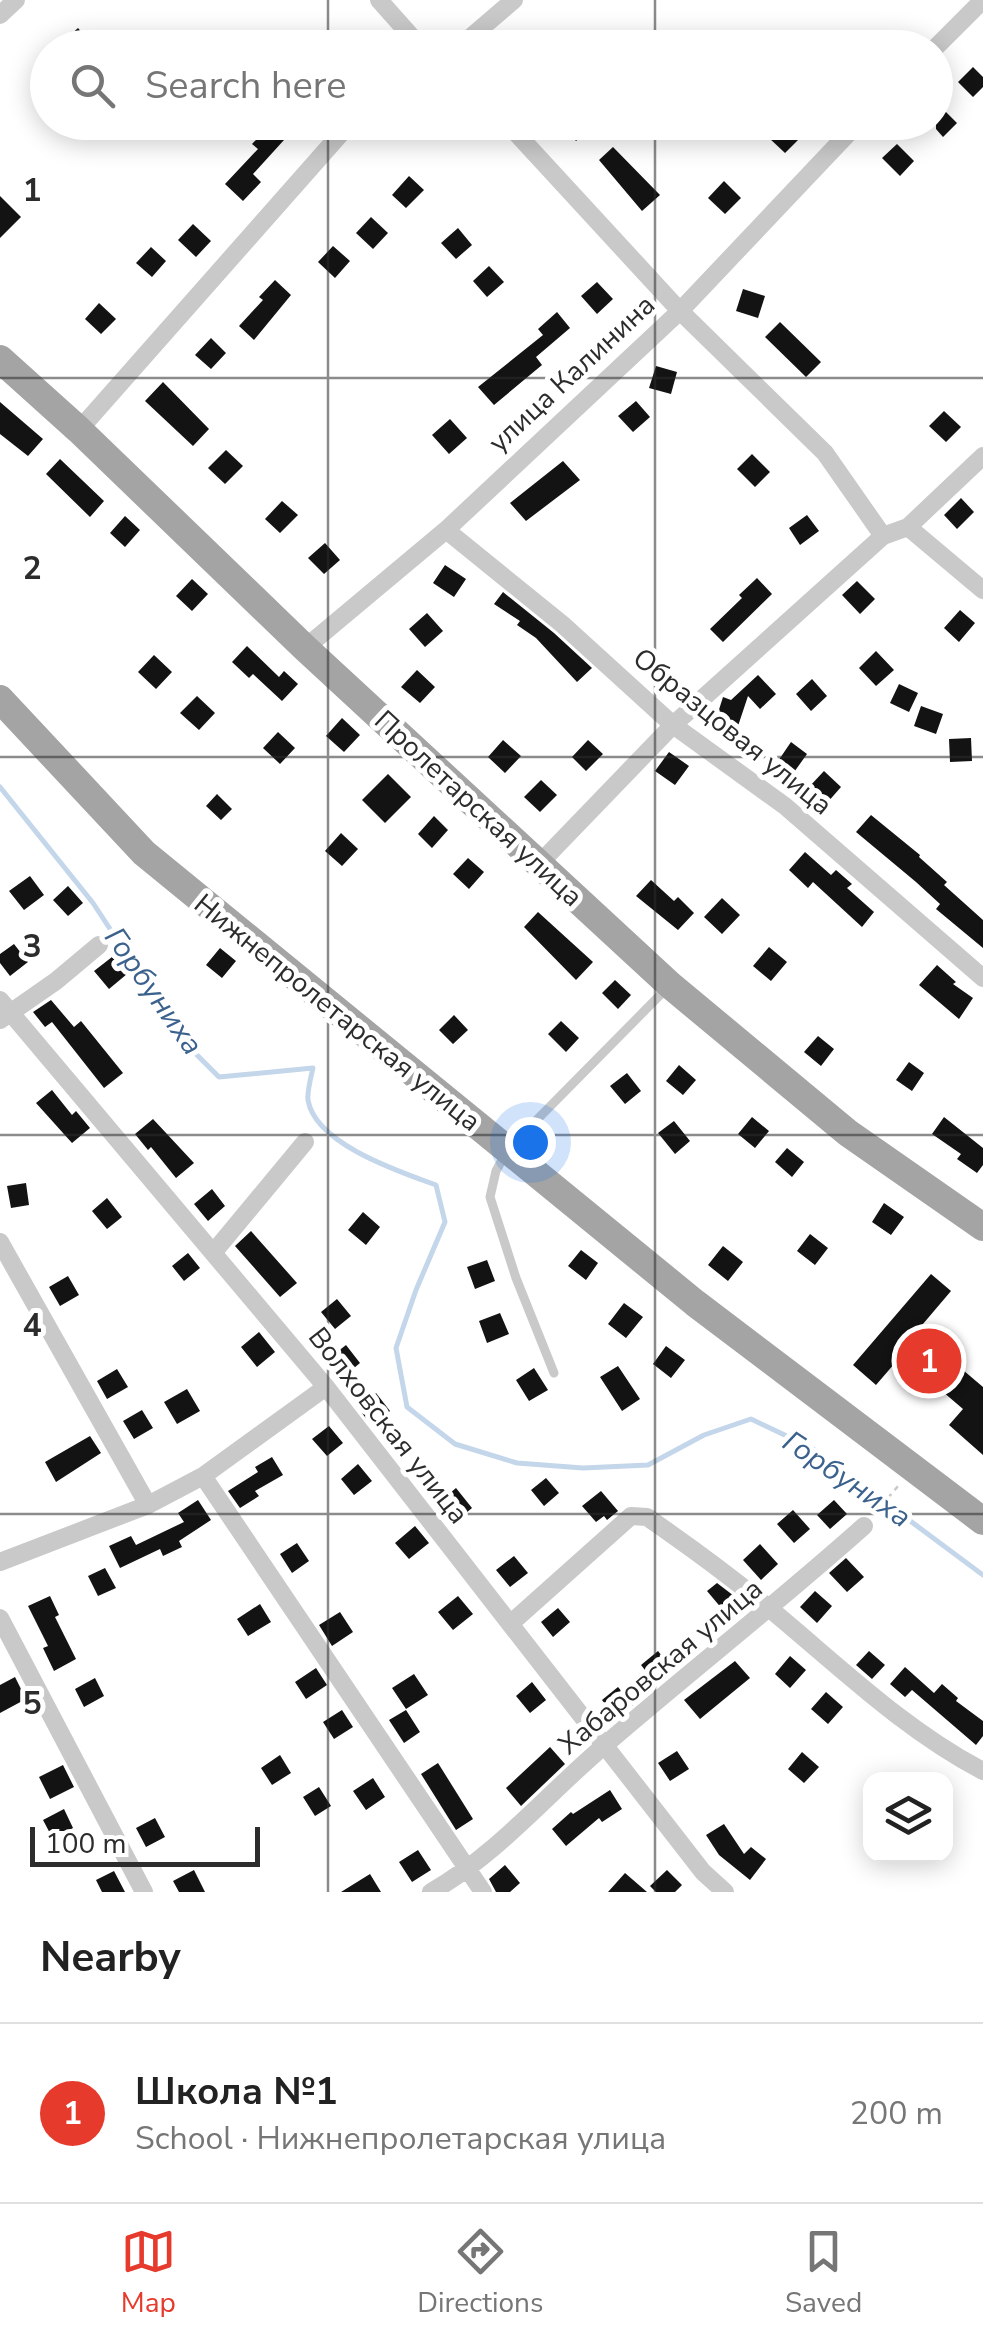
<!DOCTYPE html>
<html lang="en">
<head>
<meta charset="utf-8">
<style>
  :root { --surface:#fff; --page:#f6f6f6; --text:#222; --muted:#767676; --line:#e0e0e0; --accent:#e53a2c }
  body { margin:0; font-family:"Nunito Sans",sans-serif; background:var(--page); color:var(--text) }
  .controls { position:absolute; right:30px; bottom:30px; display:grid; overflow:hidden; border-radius:20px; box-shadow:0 5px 25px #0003 }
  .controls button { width:90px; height:90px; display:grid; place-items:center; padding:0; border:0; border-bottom:2px solid var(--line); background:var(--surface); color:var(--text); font:50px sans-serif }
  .scale { position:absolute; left:30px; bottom:25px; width:230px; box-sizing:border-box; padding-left:10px; border:5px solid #2c2c2c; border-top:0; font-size:28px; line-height:35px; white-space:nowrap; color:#2c2c2c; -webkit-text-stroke:8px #fff; paint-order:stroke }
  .you { position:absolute; left:530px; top:1142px; width:35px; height:35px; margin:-25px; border:8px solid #fff; border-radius:50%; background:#1a73e8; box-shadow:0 0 0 15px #1a73e833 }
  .badge { display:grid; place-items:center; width:65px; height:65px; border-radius:50%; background:var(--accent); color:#fff; font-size:32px; font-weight:700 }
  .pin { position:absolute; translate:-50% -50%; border:5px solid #fff; box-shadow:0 2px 10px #0006 }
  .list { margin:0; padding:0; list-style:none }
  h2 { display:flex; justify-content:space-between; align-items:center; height:130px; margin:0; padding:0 40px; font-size:42px }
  h2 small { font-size:32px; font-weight:400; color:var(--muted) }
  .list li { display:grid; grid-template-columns:65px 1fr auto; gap:30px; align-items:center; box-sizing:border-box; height:180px; padding:0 40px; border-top:2px solid var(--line) }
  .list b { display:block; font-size:38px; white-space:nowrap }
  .list p { margin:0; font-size:32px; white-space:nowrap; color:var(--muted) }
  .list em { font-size:32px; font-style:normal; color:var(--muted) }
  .icon { flex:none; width:55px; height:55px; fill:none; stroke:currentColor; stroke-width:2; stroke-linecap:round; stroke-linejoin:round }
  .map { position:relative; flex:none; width:983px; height:1892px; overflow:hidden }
  .search { position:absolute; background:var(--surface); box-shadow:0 5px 25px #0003; left:30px; right:30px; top:30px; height:110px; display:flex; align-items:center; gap:25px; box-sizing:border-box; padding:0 35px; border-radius:55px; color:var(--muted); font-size:38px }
  .sheet { height:310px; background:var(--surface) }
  nav { display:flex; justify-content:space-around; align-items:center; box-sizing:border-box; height:140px; border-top:2px solid var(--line); background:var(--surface); font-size:28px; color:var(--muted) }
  nav a { display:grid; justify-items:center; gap:5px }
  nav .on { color:var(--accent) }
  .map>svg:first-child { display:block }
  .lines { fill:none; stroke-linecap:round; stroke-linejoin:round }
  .stream { stroke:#c4d6ea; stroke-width:5 }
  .building { fill:#131313 }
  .path { stroke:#c9c9c9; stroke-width:2.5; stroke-dasharray:5 5; stroke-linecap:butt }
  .service { stroke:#c9c9c9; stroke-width:9 }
  .minor { stroke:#c9c9c9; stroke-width:18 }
  .primary { stroke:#a4a4a4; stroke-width:28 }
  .grid { fill:none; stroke:#2c2c2c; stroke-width:2.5; stroke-opacity:0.55 }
  .labels { text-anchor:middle; stroke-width:10; stroke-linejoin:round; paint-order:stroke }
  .street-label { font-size:28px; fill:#2c2c2c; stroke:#fff }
  .water-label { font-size:30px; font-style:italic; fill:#3b618d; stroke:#fff }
  .grid-label { font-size:32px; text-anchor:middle; font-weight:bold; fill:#2c2c2c; stroke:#fff; stroke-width:10; stroke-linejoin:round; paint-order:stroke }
</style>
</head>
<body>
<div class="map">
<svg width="983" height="1892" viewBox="0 0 983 1892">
  <rect width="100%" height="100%" fill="#fff"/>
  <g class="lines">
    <!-- stream -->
    <path class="stream" d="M0 787 93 903 185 1043 219 1077 313 1068C311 1077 307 1091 308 1100 315 1144 400 1172 436 1185L445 1222 416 1290 396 1348 407 1407 455 1444 517 1463 583 1468 648 1465 704 1435 751 1419 812 1448 983 1575"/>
  </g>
  <!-- building -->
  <path class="building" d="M78 28 95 48H56Z
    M973 67 983 77V87L973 97 958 82Z
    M942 108 957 123 943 137 936 129V115Z
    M559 122H597L576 141Z
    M782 123 798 140 785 153 768 137Z
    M269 126 284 140 253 174 261 182 243 201 225 184 258 149 252 144Z
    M897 144 914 161 900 176 882 158Z
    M613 147 660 195 642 211 599 160Z
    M409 176 424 190 406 208 392 195Z
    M724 181 741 198 725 214 708 198Z
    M0 196 21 217 0 238Z
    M371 217 388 233 373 249 356 233Z
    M193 224 211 241 196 257 178 240Z
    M458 228 472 245 456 259 441 243Z
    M333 246 350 261 335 278 318 262Z
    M151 247 166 261 152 277 136 263Z
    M489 266 504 282 487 297 473 281Z
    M275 280 291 295 254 340 239 326 263 300 259 297Z
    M597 282 613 299 597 314 581 296Z
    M743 289 765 296 758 318 736 311Z
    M99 303 116 319 101 334 85 319Z
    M557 312 570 328 536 357 542 365 494 405 478 387 543 335 538 329Z
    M780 322 821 362 806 377 765 337Z
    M211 338 226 353 211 369 195 355Z
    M656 366 677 372 671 394 649 388Z
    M163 382 209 429 193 446 145 401Z
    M636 401 650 417 633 432 618 416Z
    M0 402 43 439 28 456 0 434Z
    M944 411 961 427 946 442 929 426Z
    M450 419 467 438 449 454 432 435Z
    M226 450 243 466 225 484 208 468Z
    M752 454 770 472 755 487 737 469Z
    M60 459 104 501 90 517 46 474Z
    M563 461 580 480 526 521 510 503Z
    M961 498 974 512 957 529 944 515Z
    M282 501 298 515 280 533 265 519Z
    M807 515 819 531 800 545 789 528Z
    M125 516 140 530 125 547 110 533Z
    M325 543 340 560 324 574 308 558Z
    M445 565 466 579 454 597 433 583Z
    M757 578 772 594 723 642 710 629 742 598 739 595Z
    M192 579 208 594 192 611 176 596Z
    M857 581 875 599 860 614 842 595Z
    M503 592 554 633 592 668 577 682 536 638 517 625 520 621 494 604Z
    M960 610 975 623 959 642 944 628Z
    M427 613 443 631 425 647 409 629Z
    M247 646 279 677 284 671 298 684 282 701 253 674 249 678 232 662Z
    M876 651 894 670 876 686 859 668Z
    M154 655 172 672 156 689 138 672Z
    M417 670 435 687 420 703 401 687Z
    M758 675 776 694 760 709 748 696 738 726 716 719 723 697 731 700Z
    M812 679 827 696 811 711 796 694Z
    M899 684 918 693 909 712 890 703Z
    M197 696 215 713 199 730 180 713Z
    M921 706 943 714 936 734 914 726Z
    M342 718 360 735 344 752 326 736Z
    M278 732 295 748 280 764 263 748Z
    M971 738 972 761 950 762 949 739Z
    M503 740 521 756 505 773 488 757Z
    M588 740 603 754 586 771 572 757Z
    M791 742 807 754 792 775 776 764Z
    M669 752 689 766 675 785 655 771Z
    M824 771 841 787 827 803 809 787Z
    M388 774 411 797 385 823 362 800Z
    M541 780 557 795 540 812 524 797Z
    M217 794 232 809 221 820 206 806Z
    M871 815 920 855 919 857 947 882 944 885 983 920V948L936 909 940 904 916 882 856 832Z
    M434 816 448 830 432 848 418 834Z
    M341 833 358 849 342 866 325 851Z
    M805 852 831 875 836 870 852 884 847 888 874 912 862 927 813 882 808 888 789 870Z
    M468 858 484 872 469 889 453 874Z
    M30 876 44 895 24 910 9 891Z
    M651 880 674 901 678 897 694 913 678 930 636 896Z
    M68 886 83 903 68 916 53 900Z
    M722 898 740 915 722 934 704 917Z
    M538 912 593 962 576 980 524 927Z
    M14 944 28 962 10 976 0 963V954Z
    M769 947 787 962 771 981 753 966Z
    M220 948 236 961 222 978 206 965Z
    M112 957 127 974 109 989 94 971Z
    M937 965 956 982 953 984 973 998 959 1019 919 985Z
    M615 980 631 995 618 1009 602 993Z
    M51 1000 74 1027 81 1021 123 1073 104 1088 52 1022 45 1027 33 1012Z
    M454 1015 468 1030 453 1044 439 1030Z
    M561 1021 579 1038 566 1052 548 1034Z
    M818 1036 834 1049 821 1066 804 1052Z
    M909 1062 924 1073 912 1091 896 1080Z
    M679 1065 696 1080 683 1095 666 1081Z
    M627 1073 641 1091 625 1104 610 1086Z
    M52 1090 72 1115 76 1111 90 1128 72 1143 36 1103Z
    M752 1117 769 1131 755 1148 738 1134Z
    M944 1117 983 1148V1165L977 1173 957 1159 961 1154 932 1134Z
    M153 1119 194 1163 176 1178 151 1147 148 1150 135 1134Z
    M674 1121 690 1141 675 1154 658 1133Z
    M787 1148 804 1162 792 1177 775 1162Z
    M26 1183 29 1205 11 1208 7 1186Z
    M212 1189 225 1206 208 1221 194 1204Z
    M107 1198 122 1217 107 1229 92 1211Z
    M884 1203 904 1217 891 1235 872 1222Z
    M363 1212 380 1227 366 1245 348 1230Z
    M251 1231 297 1283 280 1297 235 1246Z
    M810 1234 828 1248 815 1265 797 1251Z
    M723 1246 743 1262 728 1281 708 1265Z
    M581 1250 598 1263 586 1280 568 1266Z
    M188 1253 200 1268 184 1281 172 1266Z
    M487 1260 495 1281 475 1289 467 1267Z
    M931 1274 951 1291 917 1331 983 1387V1455L949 1425 963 1409 901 1356 876 1385 853 1365Z
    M68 1276 79 1295 60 1306 49 1287Z
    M337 1299 351 1316 335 1329 321 1312Z
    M624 1303 643 1317 626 1338 608 1324Z
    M500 1313 509 1334 487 1343 479 1321Z
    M259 1332 275 1352 257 1367 241 1347Z
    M346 1345 360 1363 342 1378 327 1360Z
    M666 1346 685 1360 671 1378 653 1364Z
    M618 1366 640 1399 622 1411 600 1377Z
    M534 1368 548 1390 529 1401 516 1380Z
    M117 1369 128 1387 107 1399 97 1381Z
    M187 1389 200 1411 177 1424 164 1402Z
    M376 1393 390 1411 372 1426 358 1408Z
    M142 1410 153 1428 134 1439 123 1421Z
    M329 1426 343 1443 327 1456 312 1439Z
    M90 1436 101 1453 56 1482 45 1462Z
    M272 1457 283 1475 255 1491 259 1496 240 1508 228 1491 258 1472 255 1467Z
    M358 1464 372 1481 354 1495 341 1479Z
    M546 1478 559 1493 544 1506 531 1490Z
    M456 1488 472 1508 453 1524 437 1504Z
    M601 1491 618 1511 607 1520 604 1516 596 1522 582 1506Z
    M198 1500 211 1520 179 1541 182 1547 163 1556 160 1549 120 1568 109 1546 131 1536 136 1545 184 1522 178 1513Z
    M834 1500 847 1514 830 1529 817 1515Z
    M793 1510 810 1529 794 1543 777 1524Z
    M415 1526 429 1543 409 1559 395 1543Z
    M297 1543 309 1561 292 1573 280 1554Z
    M760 1544 778 1564 761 1580 743 1560Z
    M514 1556 528 1573 510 1587 496 1570Z
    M846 1558 864 1577 847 1592 829 1573Z
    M105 1568 116 1588 98 1596 88 1576Z
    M717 1583 738 1599 723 1610 707 1591Z
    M815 1591 832 1606 817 1623 800 1607Z
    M50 1596 59 1615 55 1617 76 1659 54 1671 43 1648 48 1646 28 1606Z
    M458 1596 473 1614 453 1630 438 1612Z
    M260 1604 271 1622 248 1636 237 1619Z
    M558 1608 570 1622 553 1637 541 1622Z
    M340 1612 353 1632 332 1646 319 1625Z
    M658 1651 673 1670 656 1684 641 1665Z
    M869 1651 885 1665 872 1679 856 1665Z
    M790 1656 806 1670 790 1688 775 1674Z
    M735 1661 750 1678 700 1719 684 1700Z
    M905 1667 934 1693 942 1684 958 1698 956 1701 983 1721V1736L976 1745 912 1690 905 1697 890 1684Z
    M316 1668 327 1685 306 1699 295 1682Z
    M414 1674 428 1695 406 1709 392 1688Z
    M15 1677 26 1699 0 1713V1685Z
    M95 1678 104 1696 84 1707 75 1689Z
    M532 1682 546 1700 530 1713 516 1696Z
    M618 1687 633 1705 616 1718 602 1700Z
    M826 1692 843 1707 828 1724 811 1709Z
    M342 1710 353 1727 334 1739 323 1722Z
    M406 1710 420 1732 404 1743 389 1720Z
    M550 1747 565 1764 521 1806 506 1788Z
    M677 1751 689 1769 670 1781 658 1763Z
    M802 1752 819 1767 804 1783 788 1769Z
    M280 1755 291 1773 272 1785 261 1768Z
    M438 1763 473 1819 456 1830 421 1774Z
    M63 1765 74 1787 50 1799 39 1777Z
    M373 1778 385 1797 366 1810 353 1791Z
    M319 1787 331 1806 315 1816 303 1797Z
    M610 1790 622 1809 602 1822 599 1818 566 1846 552 1829 571 1812 573 1814Z
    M64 1809 73 1828 53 1839 43 1820Z
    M155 1818 165 1837 146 1847 136 1828Z
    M724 1824 744 1854 751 1847 766 1859 750 1880 719 1855 706 1835Z
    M418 1850 431 1870 412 1882 399 1862Z
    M505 1865 520 1883 510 1892H496L489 1879Z
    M194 1870 205 1892H179L173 1881Z
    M667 1870 682 1885 675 1892H656L650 1886Z
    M114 1871 125 1892H102L96 1880Z
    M625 1873 647 1892H608Z
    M370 1874 381 1892H341Z"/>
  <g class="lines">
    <!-- path -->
    <path class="path" d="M875 1513 899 1485"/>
    <!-- service -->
    <path class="service" d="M554 1373 516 1278 490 1197 496 1171 508 1149 668 987"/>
    <!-- minor -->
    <path class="minor" d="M379 0 419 45
      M0 15 16 0
      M458 48 514 0
      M935 48 983 0
      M506 122 680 311 825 453 883 536
      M79 430 351 122
      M908 527 983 590
      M446 530 562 624 673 725 785 806 983 978
      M305 648 446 530 680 311 859 122
      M539 864 673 725 883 536 908 527 983 456
      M0 1000 326 1387 703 1872 725 1892
      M0 1020 56 981 99 945
      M0 1242 148 1505
      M213 1253 305 1142
      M203 1476 483 1892
      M0 1562 148 1505 203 1476 326 1387
      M0 1618 144 1892
      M510 1624 631 1516 647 1517C689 1546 730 1576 770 1609 839 1666 903 1729 983 1771
      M431 1892C498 1854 548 1793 606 1744 692 1670 780 1601 864 1526"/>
    <!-- primary -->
    <path class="primary" d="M0 359 79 430 305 648 670 985 848 1133 983 1227
      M0 699 144 853 695 1303 983 1521"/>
  </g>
  <!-- grid -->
  <path class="grid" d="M328 0V48M655 0V48M328 122V1892M655 122V1892M0 378H983M0 757H983M0 1135H983M0 1514H983"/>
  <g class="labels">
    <!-- street labels -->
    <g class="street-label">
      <text transform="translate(571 373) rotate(-43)" y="10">улица Калинина</text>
      <text transform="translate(733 731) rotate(39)" y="10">Образцовая улица</text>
      <text transform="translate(479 808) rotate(43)" y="10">Пролетарская улица</text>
      <text transform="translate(338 1012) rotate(39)" y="10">Нижнепролетарская улица</text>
      <text transform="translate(389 1425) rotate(52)" y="10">Волховская улица</text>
      <text transform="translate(660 1666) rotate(-40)" y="10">Хабаровская улица</text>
    </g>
    <!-- water labels -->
    <g class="water-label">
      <text transform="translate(154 991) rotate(55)" y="10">Горбуниха</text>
      <text transform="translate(847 1479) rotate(34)" y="10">Горбуниха</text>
    </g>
  </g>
  <g class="grid-label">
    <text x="32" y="201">1</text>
    <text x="32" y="579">2</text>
    <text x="32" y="957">3</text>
    <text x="32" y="1336">4</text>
    <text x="32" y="1714">5</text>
  </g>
</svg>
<div class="controls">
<button><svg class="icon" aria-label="layers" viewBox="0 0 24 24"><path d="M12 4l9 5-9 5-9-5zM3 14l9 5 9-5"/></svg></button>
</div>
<div class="scale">100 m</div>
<div class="you"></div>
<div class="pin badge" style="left:929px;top:1361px">1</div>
<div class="search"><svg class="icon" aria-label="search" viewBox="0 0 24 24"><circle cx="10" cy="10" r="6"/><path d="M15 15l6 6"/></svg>Search here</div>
</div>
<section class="sheet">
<h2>Nearby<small></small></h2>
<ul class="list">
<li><span class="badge">1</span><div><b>Школа №1</b><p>School · Нижнепролетарская улица</p></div><em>200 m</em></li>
</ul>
</section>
<nav>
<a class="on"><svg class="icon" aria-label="map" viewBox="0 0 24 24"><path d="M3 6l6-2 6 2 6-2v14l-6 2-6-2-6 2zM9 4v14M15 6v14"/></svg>Map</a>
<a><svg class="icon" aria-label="directions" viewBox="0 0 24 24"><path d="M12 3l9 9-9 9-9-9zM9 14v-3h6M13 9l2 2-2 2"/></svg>Directions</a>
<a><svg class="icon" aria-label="saved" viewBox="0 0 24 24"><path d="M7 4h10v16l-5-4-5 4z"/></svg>Saved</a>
</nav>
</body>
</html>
